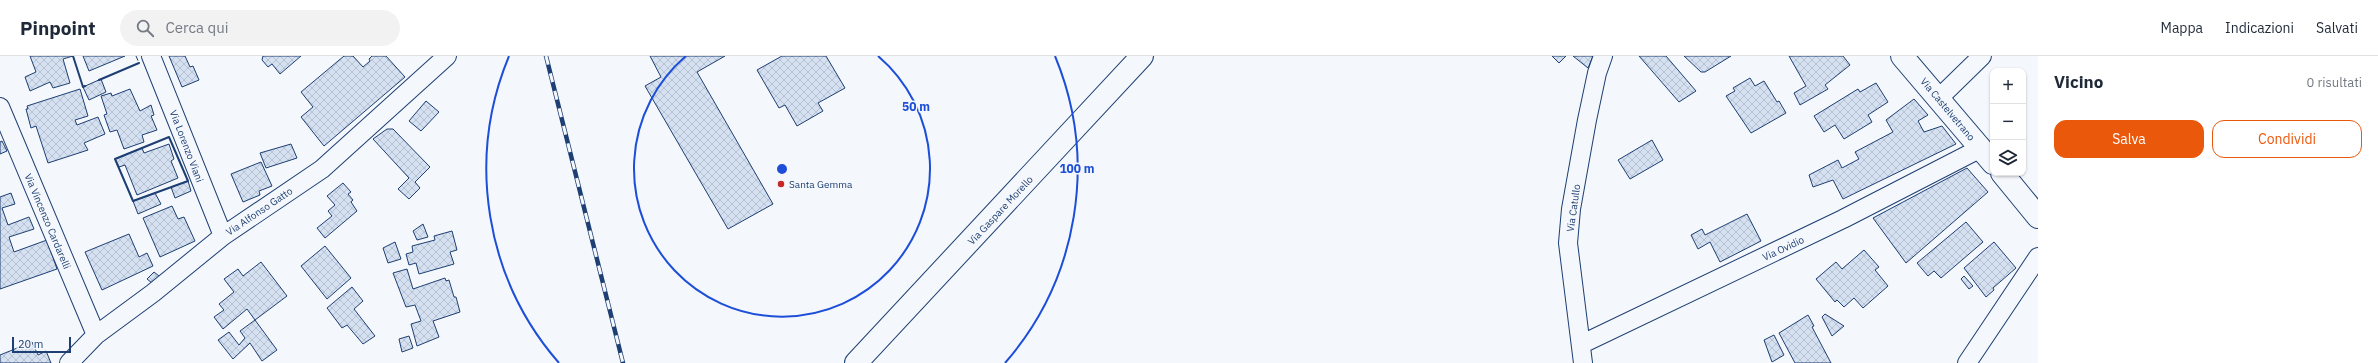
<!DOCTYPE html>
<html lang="it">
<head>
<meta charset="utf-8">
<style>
  :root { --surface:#fff; --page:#f2f2f3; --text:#1f2937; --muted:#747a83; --line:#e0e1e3; --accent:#ea580c }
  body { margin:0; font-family:"IBM Plex Sans",sans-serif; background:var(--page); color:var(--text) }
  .controls { position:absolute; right:12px; top:12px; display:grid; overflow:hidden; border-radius:8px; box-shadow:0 1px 3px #0004 }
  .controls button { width:36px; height:36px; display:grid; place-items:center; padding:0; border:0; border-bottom:1px solid var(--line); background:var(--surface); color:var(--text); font:20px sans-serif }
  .scale { position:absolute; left:12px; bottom:10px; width:59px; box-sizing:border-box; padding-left:4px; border:2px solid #1d3f73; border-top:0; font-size:11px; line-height:14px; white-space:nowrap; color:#1d3f73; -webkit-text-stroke:3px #f4f7fb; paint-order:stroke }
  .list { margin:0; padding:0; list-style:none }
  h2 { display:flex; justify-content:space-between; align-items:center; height:52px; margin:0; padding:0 16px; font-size:17px }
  h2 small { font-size:13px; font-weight:400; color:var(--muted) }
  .actions { display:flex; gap:8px; padding:12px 16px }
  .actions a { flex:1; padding:9px 0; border:1px solid var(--accent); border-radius:12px; text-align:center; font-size:14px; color:var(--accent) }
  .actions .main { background:var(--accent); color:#fff }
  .icon { flex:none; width:22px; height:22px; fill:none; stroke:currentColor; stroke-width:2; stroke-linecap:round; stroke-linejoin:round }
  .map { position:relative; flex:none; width:2038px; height:307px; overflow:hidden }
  header { display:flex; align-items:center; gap:24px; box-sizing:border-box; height:56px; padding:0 20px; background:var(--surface); border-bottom:1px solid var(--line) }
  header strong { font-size:19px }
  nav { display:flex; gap:22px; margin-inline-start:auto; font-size:14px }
  .search { width:280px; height:36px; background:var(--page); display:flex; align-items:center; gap:10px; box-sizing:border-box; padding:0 14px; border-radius:22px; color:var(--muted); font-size:15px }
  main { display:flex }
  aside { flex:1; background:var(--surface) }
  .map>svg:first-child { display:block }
  .building { fill:url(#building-cross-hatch); stroke:#1d3f73 }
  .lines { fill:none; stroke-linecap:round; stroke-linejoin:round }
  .street-casing { stroke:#1d3f73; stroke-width:20 }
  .secondary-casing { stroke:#1d3f73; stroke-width:24 }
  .street { stroke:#f4f7fb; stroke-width:18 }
  .secondary { stroke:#f4f7fb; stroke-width:22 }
  .rail-casing { stroke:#1d3f73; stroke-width:4.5 }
  .rail { stroke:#f4f7fb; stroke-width:3; stroke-dasharray:9; stroke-linecap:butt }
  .fence { stroke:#1d3f73; stroke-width:1; stroke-dasharray:5 2; stroke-linecap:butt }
  .wall { stroke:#1d3f73; stroke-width:2 }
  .ring { fill:none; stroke:#1d4ed8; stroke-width:2 }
  .poi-dot { fill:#c62828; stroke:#f4f7fb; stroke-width:1.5 }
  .labels { text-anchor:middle; stroke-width:3; stroke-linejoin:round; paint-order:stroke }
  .street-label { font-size:10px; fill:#1d3f73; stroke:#f4f7fb }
  .poi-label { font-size:10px; fill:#1d3f73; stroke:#f4f7fb; text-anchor:start }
  .centre { fill:#1d4ed8; stroke:#f4f7fb; stroke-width:2 }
  .ring-label { font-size:12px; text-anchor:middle; font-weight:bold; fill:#1d4ed8; stroke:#f4f7fb; stroke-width:3; stroke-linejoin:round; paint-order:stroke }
</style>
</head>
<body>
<header>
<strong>Pinpoint</strong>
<div class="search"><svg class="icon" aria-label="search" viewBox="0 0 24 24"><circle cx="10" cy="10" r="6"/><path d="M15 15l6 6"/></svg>Cerca qui</div>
<nav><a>Mappa</a><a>Indicazioni</a><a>Salvati</a></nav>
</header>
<main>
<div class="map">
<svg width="2038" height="307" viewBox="0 0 2038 307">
  <defs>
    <pattern id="building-cross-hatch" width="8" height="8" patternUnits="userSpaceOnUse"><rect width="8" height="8" fill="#d5e0f0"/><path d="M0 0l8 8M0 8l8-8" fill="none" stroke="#b6c1d1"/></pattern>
  </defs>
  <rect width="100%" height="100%" fill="#f4f7fb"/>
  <!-- building -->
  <path class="building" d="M30 0H73L63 3 70 27 53 32 50 26 30 35 25 21 36 16Z
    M83 0H125L89 15Z
    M169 0H185L190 11 193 10 199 24 182 31Z
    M263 0H301L280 18 272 8 268 11 262 4Z
    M344 0H353L363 11 370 5 369 3 372 0H386L405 21 324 90 301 61 313 51 301 36Z
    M650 0H725L697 16 773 148 728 173 645 30 661 21Z
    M782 0H826L845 32 818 47 823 55 797 70 785 49 779 52 757 14Z
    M1552 0H1566L1559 7Z
    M1573 0H1593L1588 12Z
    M1639 0H1666L1696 35 1679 46Z
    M1684 0H1731L1705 16H1701Z
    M1789 0H1843L1850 9 1825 29 1828 33 1800 49 1794 37 1806 30Z
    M1750 22 1755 30 1764 25 1777 46 1779 45 1786 57 1751 77 1726 40 1735 35 1733 32Z
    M101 23 106 36 89 44 83 31Z
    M1876 27 1888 46 1868 59 1872 66 1844 83 1835 69 1824 76 1814 60 1858 33 1860 36Z
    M80 33 88 60 75 64 77 69 98 61 105 78 84 87 88 94 48 107 36 70 31 72 26 53H28L27 50Z
    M130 33 140 55 151 49 154 59 151 60 157 74 142 79 144 86 124 93 117 74 110 76 104 59 107 58 101 40 111 37 112 40Z
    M1914 43 1928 59 1918 65 1924 76 1942 70 1956 88 1843 143 1833 124 1813 131 1809 119 1838 104 1842 112 1859 103 1855 96 1893 76 1886 64Z
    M426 45 439 56 421 75 409 65Z
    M387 73H393L430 111 415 126 420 132 409 143 398 133 409 122 373 83Z
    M1652 84 1663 104 1630 123 1618 104Z
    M2 85 7 95 0 98V86Z
    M169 88 174 103 171 105 178 122 137 139 125 109 119 111 115 103 142 92 144 97Z
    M291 88 297 102 266 112 260 97Z
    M261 106 272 130 259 135 260 139 243 146 231 118Z
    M1967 112 1988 136 1906 207 1873 162Z
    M188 125 191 135 175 142 171 131Z
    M343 127 351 136 348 138 353 144 351 146 357 155 325 182 317 172 332 160 328 155 335 149 327 140Z
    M11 137 15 148 2 152 8 169 29 161 34 173 9 181 14 196 47 184 57 213 0 233V141Z
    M155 137 161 148 138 158 133 145Z
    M172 150 178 163 184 161 195 185 160 201 143 162Z
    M1747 158 1761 185 1720 206 1710 186 1698 193 1691 179 1702 173 1705 179Z
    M1966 166 1983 186 1941 222 1934 215 1928 220 1917 207Z
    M423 168 428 181 417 184 413 175Z
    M452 175 457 194 450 196 454 208 419 218 416 207 409 209 406 198 413 196 412 190 435 184 434 180Z
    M129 178 139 201 147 197 153 210 102 234 85 196Z
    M395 186 401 203 388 207 383 192Z
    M1994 186 2016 212 1993 232 1994 234 1986 241 1964 212Z
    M325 190 351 222 327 243 301 210Z
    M1864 194 1879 211 1875 214 1888 230 1863 252 1854 242 1844 251 1837 244 1835 246 1816 223 1836 206 1842 213Z
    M261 206 287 240 255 264 247 253 223 273 214 261 224 254 219 248 234 236 224 223 238 213 243 220Z
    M407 213 413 233 445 222 446 225 449 224 454 241H456L460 256 433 265 439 281 417 290 411 268 421 265 415 249 406 251 393 217Z
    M154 216 159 220 152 227 147 223Z
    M1964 220 1973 230 1969 233 1961 223Z
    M352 231 363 245 354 253 375 280 363 288 347 269 342 272 327 252Z
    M1825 258 1844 270 1832 280 1822 261Z
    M1808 259 1814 270 1812 271 1831 307H1795L1779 277Z
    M255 264 277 294 262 305 250 287 233 303 218 284 229 276 239 289 245 282 240 275Z
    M1774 279 1784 299 1772 306 1764 284Z
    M409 280 413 292 402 296 399 283Z
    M32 286 38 299 46 295 51 307H0V299Z"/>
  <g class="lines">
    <defs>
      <path id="street" d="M151 0 223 180
        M1939 42 1982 0
        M0 51 96 279
        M1582 288 1843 163 1981 92
        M69 307 96 279 153 237 223 180 322 113 447 0
        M1583 307 1568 187 1571 153 1587 64 1597 17 1603 0
        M1967 307 2038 201"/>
      <path id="secondary" d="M1902 0 1993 107
        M2002 117 2038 161
        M856 307 1142 0"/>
    </defs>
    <!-- street casing -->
    <use href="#street" class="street-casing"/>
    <!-- secondary casing -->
    <use href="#secondary" class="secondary-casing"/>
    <!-- street -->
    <use href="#street" class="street"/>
    <!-- secondary -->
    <use href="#secondary" class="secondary"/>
    <defs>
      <path id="rail" d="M546 0 623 307"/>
    </defs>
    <!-- rail casing -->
    <use href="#rail" class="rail-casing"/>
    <!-- rail -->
    <use href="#rail" class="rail"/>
    <!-- fence -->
    <path class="fence" d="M136 0 139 7"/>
    <!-- wall -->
    <path class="wall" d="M73 0 83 31 85 30
      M99 24 139 7
      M169 81 188 125 133 145 115 103Z"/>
  </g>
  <!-- distance rings -->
  <g class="ring">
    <path d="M878 0A148 148 0 1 1 686 0"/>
    <path d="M559 307A295 295 0 0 1 509 0M1055 0A295 295 0 0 1 1005 307"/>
  </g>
  <!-- markers -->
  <circle class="poi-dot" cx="781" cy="128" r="4"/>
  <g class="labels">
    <!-- street labels -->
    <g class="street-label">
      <text transform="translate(1948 53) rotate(50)" y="4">Via Castelvetrano</text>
      <text transform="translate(187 90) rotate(69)" y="4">Via Lorenzo Viani</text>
      <text transform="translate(1573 152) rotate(-82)" y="4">Via Catullo</text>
      <text transform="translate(1000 154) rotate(-47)" y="4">Via Gaspare Morello</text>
      <text transform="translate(259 155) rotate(-34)" y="4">Via Alfonso Gatto</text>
      <text transform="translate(48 165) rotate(67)" y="4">Via Vincenzo Cardarelli</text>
      <text transform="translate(1783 192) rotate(-25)" y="4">Via Ovidio</text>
    </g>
    <!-- poi labels -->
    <g class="poi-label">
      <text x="789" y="132">Santa Gemma</text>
    </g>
  </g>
  <circle cx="782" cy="113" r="6" class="centre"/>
  <g class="ring-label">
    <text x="916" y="55">50 m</text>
    <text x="1077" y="117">100 m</text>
  </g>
</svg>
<div class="controls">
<button>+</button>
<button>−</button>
<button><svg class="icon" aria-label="layers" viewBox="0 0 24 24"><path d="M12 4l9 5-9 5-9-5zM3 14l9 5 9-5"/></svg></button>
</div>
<div class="scale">20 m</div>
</div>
<aside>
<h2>Vicino<small>0 risultati</small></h2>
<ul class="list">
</ul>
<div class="actions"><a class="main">Salva</a><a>Condividi</a></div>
</aside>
</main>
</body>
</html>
